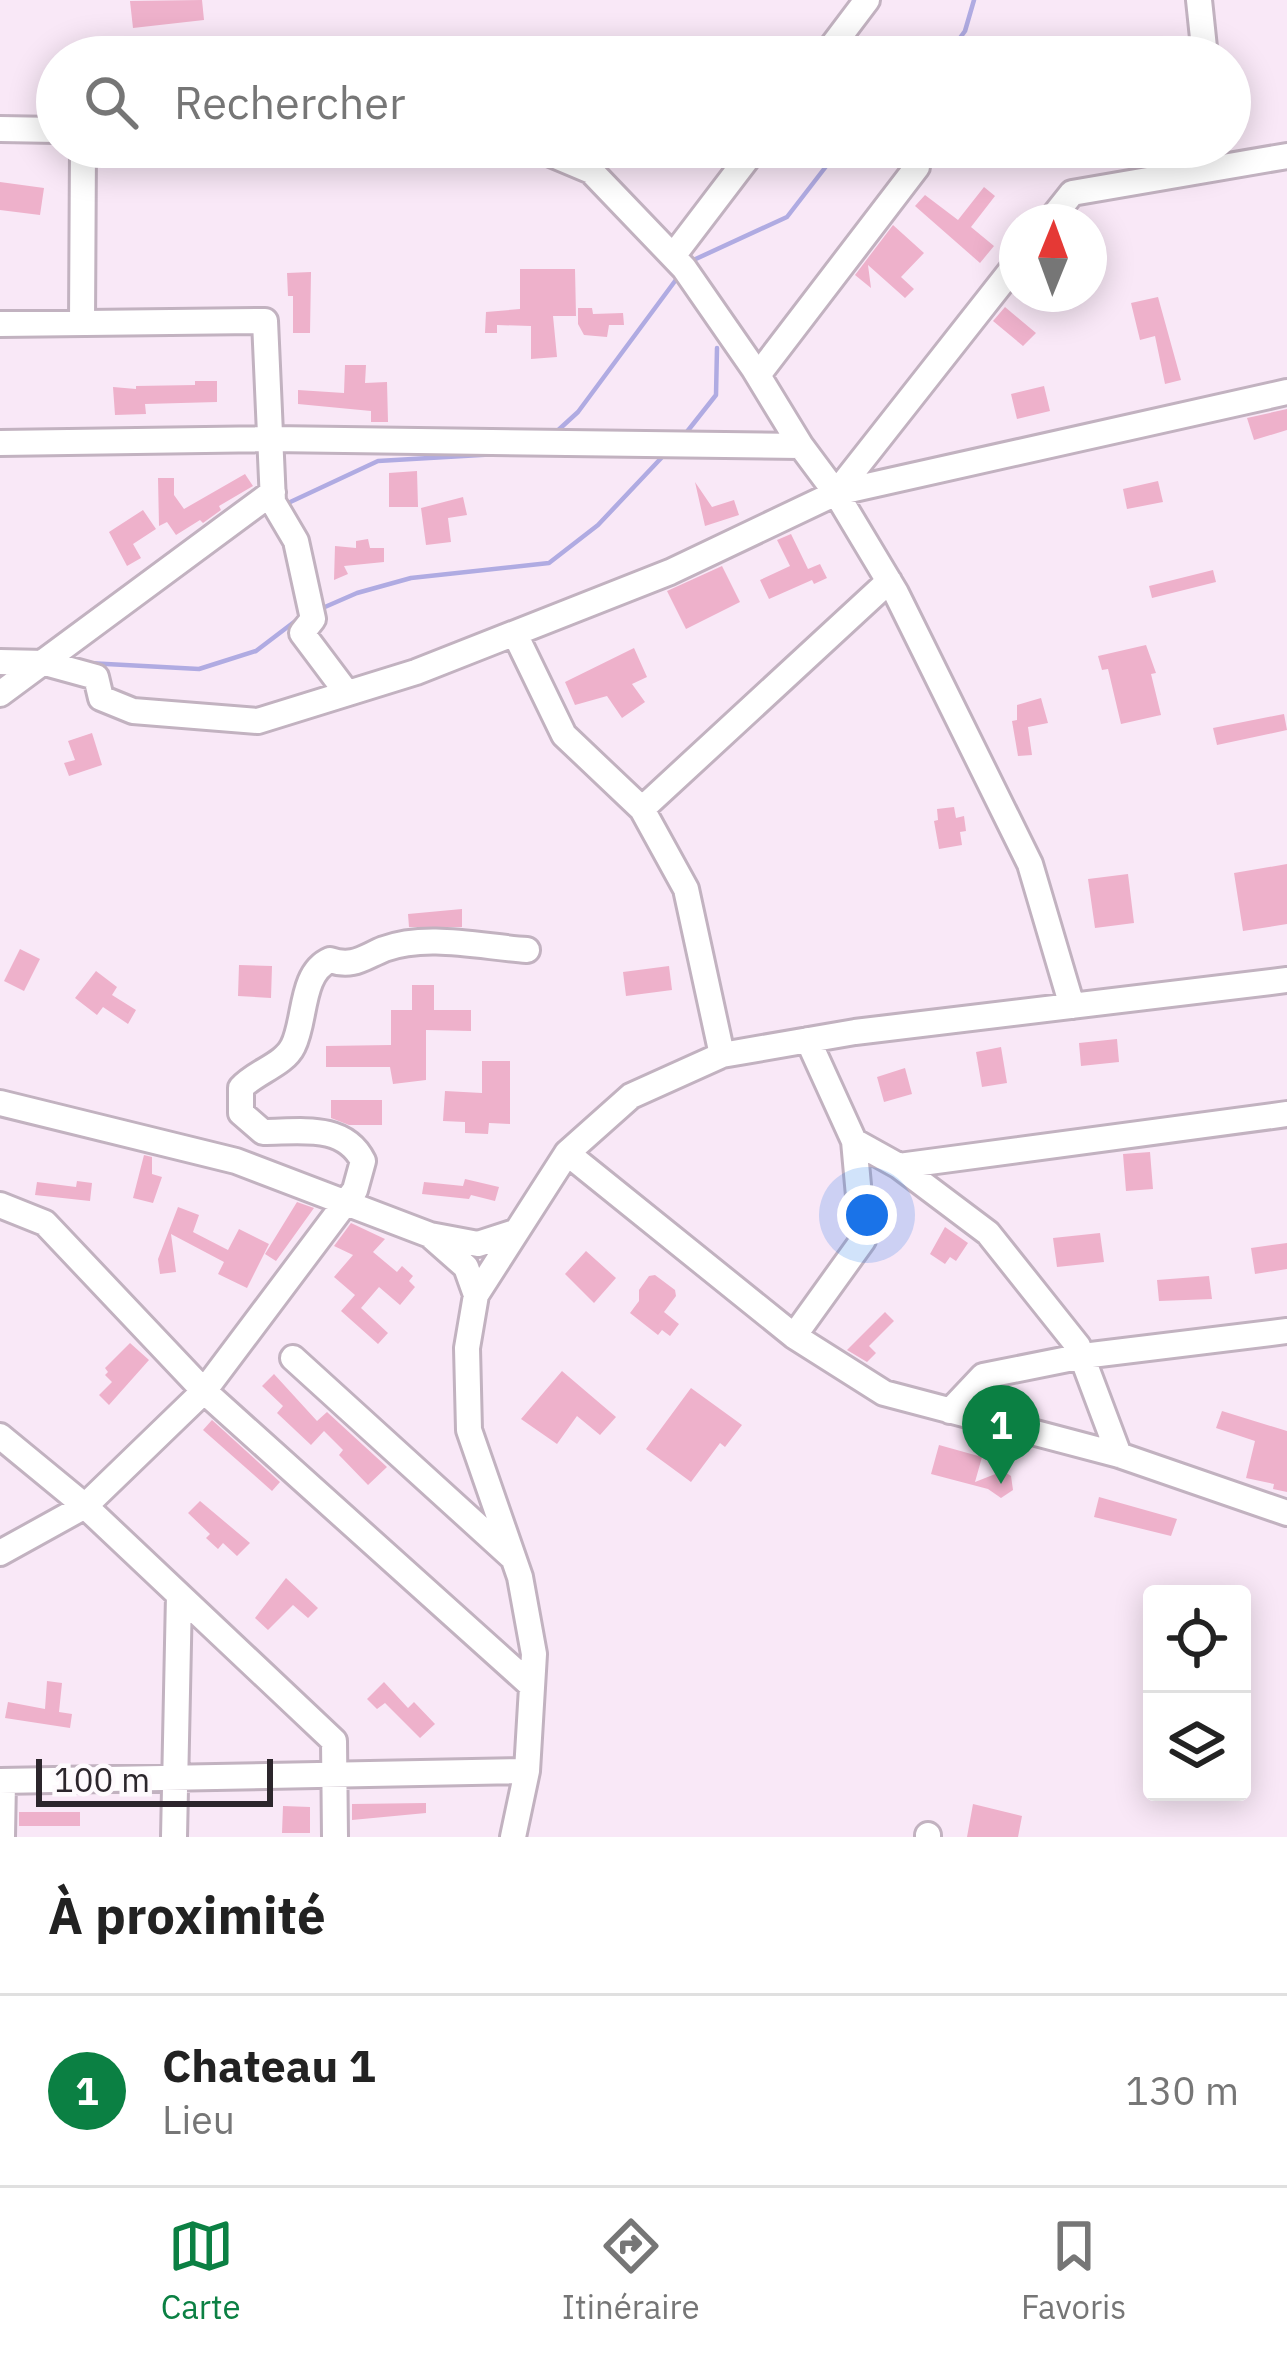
<!DOCTYPE html>
<html lang="fr">
<head>
<meta charset="utf-8">
<style>
  :root { --surface:#fff; --page:#f2f2f2; --text:#222; --muted:#767676; --line:#e0e0e0; --accent:#0b8043 }
  body { margin:0; font-family:"IBM Plex Sans",sans-serif; background:var(--page); color:var(--text) }
  .controls { position:absolute; right:36px; bottom:36px; display:grid; overflow:hidden; border-radius:12px; box-shadow:0 6px 30px #0003 }
  .controls button { width:108px; height:108px; display:grid; place-items:center; padding:0; border:0; border-bottom:3px solid var(--line); background:var(--surface); color:var(--text); font:60px sans-serif }
  .compass { position:absolute; left:999px; top:204px; width:108px; height:108px; border-radius:50%; background:var(--surface); box-shadow:0 6px 30px #0003; rotate:1deg }
  .scale { position:absolute; left:36px; bottom:30px; width:237px; box-sizing:border-box; padding-left:12px; border:6px solid #2c262c; border-top:0; font-size:33px; line-height:42px; white-space:nowrap; color:#2c262c; -webkit-text-stroke:9px #fefafd; paint-order:stroke }
  .you { position:absolute; left:867px; top:1215px; width:42px; height:42px; margin:-30px; border:9px solid #fff; border-radius:50%; background:#1a73e8; box-shadow:0 0 0 18px #1a73e833 }
  .badge { display:grid; place-items:center; width:78px; height:78px; border-radius:50%; background:var(--accent); color:#fff; font-size:39px; font-weight:700 }
  .pin { position:absolute; translate:-50% -99px; filter:drop-shadow(0 3px 6px #0008) }
  .pin::after { content:''; position:absolute; top:63px; width:42px; height:36px; background:inherit; clip-path:polygon(0 0,100% 0,50% 100%) }
  .list { margin:0; padding:0; list-style:none }
  h2 { display:flex; justify-content:space-between; align-items:center; height:156px; margin:0; padding:0 48px; font-size:51px }
  h2 small { font-size:39px; font-weight:400; color:var(--muted) }
  .list li { display:grid; grid-template-columns:78px 1fr auto; gap:36px; align-items:center; box-sizing:border-box; height:192px; padding:0 48px; border-top:3px solid var(--line) }
  .list b { display:block; font-size:45px; white-space:nowrap }
  .list p { margin:0; font-size:39px; white-space:nowrap; color:var(--muted) }
  .list em { font-size:39px; font-style:normal; color:var(--muted) }
  .icon { flex:none; width:66px; height:66px; fill:none; stroke:currentColor; stroke-width:2; stroke-linecap:round; stroke-linejoin:round }
  .map { position:relative; flex:none; width:1287px; height:1837px; overflow:hidden }
  .search { position:absolute; background:var(--surface); box-shadow:0 6px 30px #0003; left:36px; right:36px; top:36px; height:132px; display:flex; align-items:center; gap:30px; box-sizing:border-box; padding:0 42px; border-radius:66px; color:var(--muted); font-size:45px }
  .sheet { height:348px; background:var(--surface) }
  nav { display:flex; justify-content:space-around; align-items:center; box-sizing:border-box; height:168px; border-top:3px solid var(--line); background:var(--surface); font-size:33px; color:var(--muted) }
  nav a { display:grid; justify-items:center; gap:6px }
  nav .on { color:var(--accent) }
  .map>svg:first-child { display:block }
  .lines { fill:none; stroke-linecap:round; stroke-linejoin:round }
  .stream { stroke:#b0abe2; stroke-width:4.5 }
  .building { fill:#eeb1cb }
  .minor-casing { stroke:#c2b2c0; stroke-width:30 }
  .minor { stroke:#fff; stroke-width:24 }
</style>
</head>
<body>
<div class="map">
<svg width="1287" height="1837" viewBox="0 0 1287 1837">
  <rect width="100%" height="100%" fill="#f9e8f7"/>
  <g class="lines">
    <!-- stream -->
    <path class="stream" d="M946 57 965 31 974 0
      M687 263 787 217 841 147
      M555 433 578 412 678 277
      M686 433 716 395 717 348
      M286 504 378 461 498 454
      M318 610 357 593 411 578 549 563 598 525 665 454
      M88 663 199 669 256 651 302 616"/>
  </g>
  <!-- building -->
  <path class="building" d="M202 0 204 20 133 28 130 1Z
    M0 182 44 188 40 215 0 210Z
    M984 187 995 196 971 227 994 246 980 263 915 206 925 195 958 220Z
    M893 225 924 253 901 277 914 289 905 298 868 265 871 288 855 275Z
    M520 269H575L576 316H553L557 357 531 359V326L497 325V333H485L486 312 520 309Z
    M311 272 310 333H293V296H288L287 273Z
    M1158 297 1181 380 1165 384 1155 336 1140 340 1131 303Z
    M1005 307 1036 333 1023 346 993 321Z
    M578 308H592L593 314 623 313 624 325H609L607 337 584 335 578 324Z
    M345 365H366L365 383 387 382 388 422H371V411L298 404V390L344 393Z
    M195 381H217V402L145 404 146 414 115 415 113 387 136 389V386L195 385Z
    M1044 386 1050 411 1017 419 1011 394Z
    M1287 409V430L1254 440 1247 418Z
    M417 471 418 507H389V473Z
    M245 474 253 486 219 506 221 510 203 523 200 520 176 535 167 522 159 526 158 478H174V495L184 509Z
    M1158 481 1163 502 1127 509 1123 489Z
    M695 482 712 507 734 500 739 515 705 526Z
    M463 497 467 515 448 518 451 542 426 545 421 508Z
    M143 510 156 529 133 544 141 558 127 566 109 532Z
    M791 534 808 569 820 564 827 578 814 584 812 580 769 599 760 580 790 566 777 540Z
    M368 539 370 548H384V562L344 566 348 574 334 580 335 546 356 548V541Z
    M722 566 740 602 686 629 667 591Z
    M1213 570 1216 582 1152 598 1149 586Z
    M1146 645 1156 673 1151 674 1161 715 1121 724 1108 669 1102 670 1098 656Z
    M634 648 647 677 632 684 645 702 622 718 607 696 575 705 565 682Z
    M1041 698 1048 723 1028 727 1032 755 1018 756 1012 721 1017 720V705Z
    M1284 714 1287 730 1217 745 1213 728Z
    M92 733 102 765 69 776 64 763 75 760 68 741Z
    M954 807 956 818 964 816 966 831 960 832 962 845 939 849 934 821 938 820 937 809Z
    M1287 864V924L1243 931 1234 873Z
    M1128 874 1134 923 1095 928 1088 879Z
    M462 909V927H409L408 914Z
    M20 949 40 959 24 991 4 981Z
    M239 965 272 966 271 998 238 996Z
    M669 966 672 990 626 996 623 972Z
    M96 971 117 987 112 995 136 1010 128 1024 103 1007 97 1015 75 998Z
    M412 985H434V1010H471V1031L426 1030V1080L393 1084 390 1067H326V1046L391 1045V1010H412Z
    M1117 1039 1119 1062 1081 1066 1079 1043Z
    M1001 1047 1007 1083 982 1087 976 1052Z
    M482 1061H510V1124L489 1123 488 1134 465 1133V1122L443 1121 445 1091 482 1093Z
    M905 1068 912 1094 884 1102 877 1077Z
    M331 1100H382V1125H349L331 1118Z
    M1150 1152 1153 1189 1126 1191 1123 1154Z
    M144 1155 152 1157V1174L162 1177 153 1203 133 1198Z
    M465 1179 499 1187 495 1201 471 1195 469 1199 422 1194 424 1182 463 1186Z
    M77 1181 92 1183 90 1201 35 1195 37 1182 76 1187Z
    M297 1202 314 1208 276 1261 265 1254Z
    M178 1207 199 1215 193 1232 228 1250 239 1229 269 1244 247 1288 218 1274 224 1262 171 1234 176 1272 160 1274 158 1259Z
    M351 1223 385 1239 373 1252 397 1272 402 1266 413 1276 409 1281 415 1287 400 1305 379 1287 361 1308 388 1333 378 1344 341 1311 355 1295 334 1277 353 1255 334 1246Z
    M945 1227 968 1243 956 1261 950 1257 945 1264 930 1254Z
    M1100 1233 1104 1262 1057 1267 1053 1238Z
    M1287 1243V1269L1255 1274 1251 1248Z
    M586 1251 616 1278 594 1303 565 1274Z
    M655 1275 675 1290 676 1296 664 1312 679 1324 670 1336 662 1330 658 1335 630 1313 639 1301V1290L649 1276Z
    M1209 1276 1212 1299 1159 1301 1157 1280Z
    M885 1312 894 1321 869 1346 876 1353 867 1362 847 1350Z
    M130 1343 149 1360 109 1405 99 1395 112 1382 105 1375 108 1372 105 1368Z
    M562 1371 616 1417 600 1435 577 1416 557 1444 521 1419Z
    M274 1374 317 1421 327 1412 387 1467 368 1485 339 1455 343 1450 324 1431 311 1445 277 1413 283 1406 262 1386Z
    M691 1388 742 1425 725 1447 720 1443 691 1482 646 1449Z
    M1222 1411 1287 1431V1492L1273 1489 1274 1484 1246 1478 1255 1441 1216 1428Z
    M212 1420 280 1482 272 1491 203 1430Z
    M939 1445 982 1457 975 1482 1003 1471 1011 1476 1013 1490 1001 1498 988 1489 931 1474Z
    M1099 1497 1177 1519 1171 1536 1094 1517Z
    M200 1501 250 1543 237 1556 223 1543 218 1549 206 1538 210 1534 188 1513Z
    M286 1578 318 1608 308 1618 293 1605 268 1630 255 1618Z
    M47 1681 62 1683 59 1712 72 1714 70 1728 5 1718 8 1702 45 1709Z
    M384 1682 408 1708 414 1702 435 1724 420 1738 385 1703 377 1709 367 1699Z
    M426 1803V1813L352 1820V1804Z
    M973 1804 1022 1816 1018 1837H967Z
    M283 1806 310 1807V1833H282Z
    M19 1812H80V1826H19Z"/>
  <g class="lines">
    <defs>
      <path id="minor" d="M1199 0 1205 57
        M824 57 867 0
        M0 129 57 130
        M534 147 591 171 684 268 754 369 801 446 836 493 896 593 1030 864 1072 1006
        M1049 222 1072 193 1287 156
        M673 256 756 147
        M82 323 83 147
        M0 324 265 321 273 502 296 541 313 619 302 633 347 693
        M758 375 917 167
        M0 443 271 439 801 446
        M836 493 1017 263
        M515 634 564 735 642 809 686 889 722 1055
        M0 662 45 663 96 677 101 698 133 711 258 721 416 672 670 572 836 493 1287 392
        M0 694 273 492
        M642 809 889 581
        M0 1103 236 1161 430 1235 478 1244 515 1232
        M854 1141 899 1166 988 1233 1078 1346 1119 1455
        M567 1153 794 1336 884 1393 1119 1455 1287 1513
        M899 1166 1287 1114
        M0 1205 45 1223 204 1391 532 1686
        M432 1237 466 1267 476 1295
        M794 1336 863 1240 854 1141 808 1040
        M293 1358 513 1558
        M950 1411 983 1376 1083 1356 1287 1331
        M0 1436 85 1506 334 1741 335 1837
        M0 1553 85 1506 204 1391 355 1190 363 1161C344 1123 300 1132 263 1132L241 1113V1088C255 1072 284 1065 293 1046 306 1021 300 973 330 960 353 968 364 957 384 949 427 933 482 947 527 950
        M0 1781 527 1771
        M2 1837 3 1781
        M174 1837 179 1595
        M513 1837 527 1771 534 1654 520 1577 469 1430 467 1348 476 1295 567 1153 631 1096 722 1055 855 1032 1287 980
        M928 1837V1835"/>
    </defs>
    <!-- minor casing -->
    <use href="#minor" class="minor-casing"/>
    <!-- minor -->
    <use href="#minor" class="minor"/>
  </g>
</svg>
<div class="controls">
<button><svg class="icon" aria-label="locate" viewBox="0 0 24 24"><circle cx="12" cy="12" r="6"/><path d="M12 2v4M12 18v4M2 12h4M18 12h4"/></svg></button>
<button><svg class="icon" aria-label="layers" viewBox="0 0 24 24"><path d="M12 4l9 5-9 5-9-5zM3 14l9 5 9-5"/></svg></button>
</div>
<svg class="compass" viewBox="-18 -18 36 36"><path d="M0-13l5 13h-10z" fill="#e53935"/><path d="M0 13l5-13h-10z" fill="#767676"/></svg>
<div class="scale">100 m</div>
<div class="you"></div>
<div class="pin badge" style="left:1001px;top:1484px">1</div>
<div class="search"><svg class="icon" aria-label="search" viewBox="0 0 24 24"><circle cx="10" cy="10" r="6"/><path d="M15 15l6 6"/></svg>Rechercher</div>
</div>
<section class="sheet">
<h2>À proximité<small></small></h2>
<ul class="list">
<li><span class="badge">1</span><div><b>Chateau 1</b><p>Lieu</p></div><em>130 m</em></li>
</ul>
</section>
<nav>
<a class="on"><svg class="icon" aria-label="map" viewBox="0 0 24 24"><path d="M3 6l6-2 6 2 6-2v14l-6 2-6-2-6 2zM9 4v14M15 6v14"/></svg>Carte</a>
<a><svg class="icon" aria-label="directions" viewBox="0 0 24 24"><path d="M12 3l9 9-9 9-9-9zM9 14v-3h6M13 9l2 2-2 2"/></svg>Itinéraire</a>
<a><svg class="icon" aria-label="saved" viewBox="0 0 24 24"><path d="M7 4h10v16l-5-4-5 4z"/></svg>Favoris</a>
</nav>
</body>
</html>
